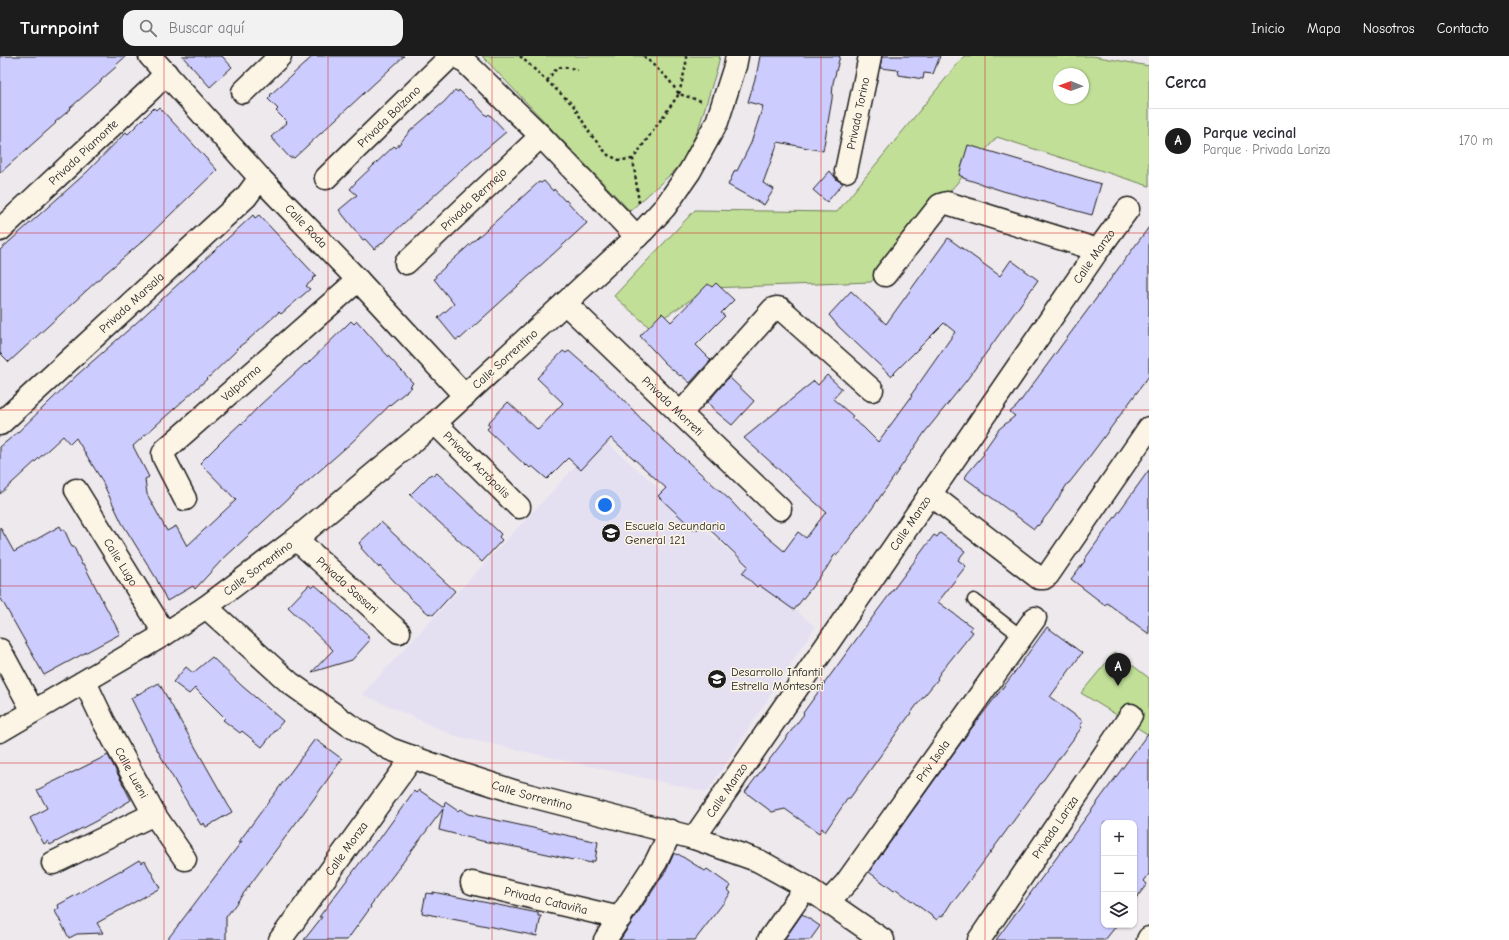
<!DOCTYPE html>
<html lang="es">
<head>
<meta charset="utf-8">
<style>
  :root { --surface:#fff; --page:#f2f2f3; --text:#2b2b33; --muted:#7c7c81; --line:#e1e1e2; --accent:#1c1c1c }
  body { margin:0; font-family:"Comic Neue",sans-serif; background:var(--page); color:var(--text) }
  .controls { position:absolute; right:12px; bottom:12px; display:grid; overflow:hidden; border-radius:8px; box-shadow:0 1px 3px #0004 }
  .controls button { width:36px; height:36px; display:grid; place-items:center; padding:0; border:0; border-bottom:1px solid var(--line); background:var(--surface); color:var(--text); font:20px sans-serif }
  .compass { position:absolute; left:1053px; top:12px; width:36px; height:36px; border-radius:50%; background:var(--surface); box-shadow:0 1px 3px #0004; rotate:271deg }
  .you { position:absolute; left:605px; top:449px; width:14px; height:14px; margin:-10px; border:3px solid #fff; border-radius:50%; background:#1a73e8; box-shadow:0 0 0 6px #1a73e833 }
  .badge { display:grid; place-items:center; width:26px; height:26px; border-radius:50%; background:var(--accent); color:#fff; font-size:13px; font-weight:700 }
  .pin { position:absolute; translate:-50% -33px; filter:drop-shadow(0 1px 2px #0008) }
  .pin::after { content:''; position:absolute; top:21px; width:14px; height:12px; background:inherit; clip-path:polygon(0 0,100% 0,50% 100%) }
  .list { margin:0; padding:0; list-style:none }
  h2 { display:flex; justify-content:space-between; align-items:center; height:52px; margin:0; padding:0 16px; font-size:17px }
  h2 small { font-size:13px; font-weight:400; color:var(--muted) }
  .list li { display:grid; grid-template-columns:26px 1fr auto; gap:12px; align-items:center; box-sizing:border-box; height:64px; padding:0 16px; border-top:1px solid var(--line) }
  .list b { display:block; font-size:15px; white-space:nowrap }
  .list p { margin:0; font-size:13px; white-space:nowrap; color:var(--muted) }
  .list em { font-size:13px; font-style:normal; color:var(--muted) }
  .icon { flex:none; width:22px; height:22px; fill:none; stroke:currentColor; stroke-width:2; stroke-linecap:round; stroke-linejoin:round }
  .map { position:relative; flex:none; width:1149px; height:884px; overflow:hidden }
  header { display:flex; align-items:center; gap:24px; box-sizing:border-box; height:56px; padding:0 20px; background:var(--accent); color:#fff }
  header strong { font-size:19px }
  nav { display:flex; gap:22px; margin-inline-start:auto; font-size:14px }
  .search { width:280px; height:36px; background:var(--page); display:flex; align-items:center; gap:10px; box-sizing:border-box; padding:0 14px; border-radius:12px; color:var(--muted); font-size:15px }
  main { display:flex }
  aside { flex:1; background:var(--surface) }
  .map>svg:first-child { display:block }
  .built { fill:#e4e0f2 }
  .green { fill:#c1df97; stroke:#6e7e5a; fill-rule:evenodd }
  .building { fill:#cdccff; stroke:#1c1c1c }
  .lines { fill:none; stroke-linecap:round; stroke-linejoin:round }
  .lane-casing { stroke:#1c1c1c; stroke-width:15 }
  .street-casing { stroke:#1c1c1c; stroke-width:25 }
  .secondary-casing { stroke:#1c1c1c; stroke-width:25 }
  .path { stroke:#1c1c1c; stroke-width:2.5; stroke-dasharray:3 3; stroke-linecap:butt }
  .lane { stroke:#fcf5e5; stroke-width:12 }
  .street { stroke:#fcf5e5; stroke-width:22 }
  .secondary { stroke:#fcf5e5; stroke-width:22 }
  .grid { fill:none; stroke:#d62828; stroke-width:1; stroke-opacity:0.55 }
  .labels { text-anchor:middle; stroke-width:3; stroke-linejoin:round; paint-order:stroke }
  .street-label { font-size:12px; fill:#1c1c1c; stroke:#fcf5e5 }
  .poi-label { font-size:12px; fill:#1c1c1c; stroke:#fcf5e5; text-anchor:start }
</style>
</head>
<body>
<header>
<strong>Turnpoint</strong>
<div class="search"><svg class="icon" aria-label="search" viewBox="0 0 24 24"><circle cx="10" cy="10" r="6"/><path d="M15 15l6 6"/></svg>Buscar aquí</div>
<nav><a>Inicio</a><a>Mapa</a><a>Nosotros</a><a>Contacto</a></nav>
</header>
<main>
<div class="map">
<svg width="1149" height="884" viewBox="0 0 1149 884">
  <rect width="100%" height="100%" fill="#eee9ed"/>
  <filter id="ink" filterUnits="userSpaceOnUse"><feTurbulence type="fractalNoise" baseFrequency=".025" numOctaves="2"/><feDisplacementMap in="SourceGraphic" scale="8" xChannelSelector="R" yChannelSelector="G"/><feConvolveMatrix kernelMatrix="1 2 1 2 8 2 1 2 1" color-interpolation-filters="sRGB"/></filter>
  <g filter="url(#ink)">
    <!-- built -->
    <path class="built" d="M602 382 815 571 707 736 455 680 362 638Z"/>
    <!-- green -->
    <path class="green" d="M482 0H720L717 13 698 74 680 110 630 155Z
      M964 0H1093L1149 10V130L997 81 871 226 709 232 649 271 614 240 695 154 837 156ZM1059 18H1083V42H1059Z
      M1115 596 1149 622V679L1081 637Z"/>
    <!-- building -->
    <path class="building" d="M0 0H126L115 10 116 11 101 24H102L70 52 71 53 55 66 56 67 0 117Z
      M182 0H222L232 11 210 31Z
      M313 0H404L294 102 292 101 290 102 271 81 287 66 276 55 278 53 268 43 271 40 270 39Z
      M760 0H840L833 27 832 43 823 95 778 86 763 127 774 133 764 149 728 129 735 114 737 115 751 87 763 50 748 46 757 16Z
      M882 0H940L933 18 924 17 923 23 899 19 898 14 880 12Z
      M455 34 458 36 459 34 469 44 471 43 487 60 489 58 506 76 473 104 381 188 374 193 365 183 363 184 339 154 357 139 350 133 356 126 394 90 396 92 410 75 444 46Z
      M159 51 217 114 144 184 100 222 9 306 0 297V194L87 116 126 76 128 78 154 52 156 54Z
      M968 89 1101 128 1092 159 1003 135 963 122V121L959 119Z
      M830 115 837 124 843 127 827 146 813 134Z
      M544 125 553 135 554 133 565 145 566 144 587 167 460 283 459 282 456 284 438 262 454 248 434 223 436 222 435 220 539 126 541 127Z
      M253 159 255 162 259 159 316 220 312 223 313 224 306 230 310 233 281 258 279 256 248 284 236 293 237 294 206 324 133 390 149 421 145 423 147 438 167 475 176 470 187 490 236 444 200 407 226 381 241 367 242 368 260 349 305 308 306 309 351 265 354 268 357 265 377 288 413 327 410 330 412 331 391 348 351 387 292 439 221 505 195 533 193 530 167 545 156 522 122 467 101 423 76 382 70 388 63 380 0 438V391L18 376 77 319 135 268Z
      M1149 171V320L1084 408 1069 427H1068L1050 455 1038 470 1037 469 1034 473 965 422 967 418 984 398 983 396 999 373 1015 360 1010 356 1017 350 1033 328Z
      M948 182 1000 220 1011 204 1038 224 966 325 925 376 871 454 837 499 835 498 826 513 794 554 759 529 757 531 742 517 748 510 703 467 696 475 689 469 658 440 666 432 611 382 581 414 568 402 547 423 532 410 530 412 527 409 526 410 487 373 490 370 487 368 508 346 538 374 563 347 537 322 563 295 566 297 569 295 620 340 644 366 731 445 752 468 784 495 798 476 806 482 826 456 744 382 814 325 818 329 827 319 842 333 833 343 853 360 851 362 863 371 878 386 912 340 911 339 955 276 944 267 891 320 839 271 829 259 851 235 886 268Z
      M716 227 734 244 721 257 725 260 696 289 711 304 690 327 681 319 680 320 665 307 640 280 662 257 671 266 708 228 712 231Z
      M729 321 754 345 732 369 714 354 708 346Z
      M1149 414V578L1107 547 1105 549 1071 523 1085 505 1084 504Z
      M437 417 501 478 499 481 502 484 482 506 410 439 431 418 433 420Z
      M381 466 455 535 433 559 429 557V558L412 544 380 510 379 512 361 492 362 491 359 487Z
      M60 470 62 474 64 473 72 491H74L82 509H84L120 578 44 619 0 541V471L14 496Z
      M940 477 965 495 958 504 966 510 938 546 972 571 970 574 973 576 940 617 937 622 938 623 916 650 850 742H848L825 776 822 772 819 777 785 753 772 756 745 736 804 658 803 657 866 570 934 479 937 481Z
      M309 529 312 532 315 529 322 535 369 580 367 581 370 584 352 604 312 616 333 594 288 551Z
      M1047 571 1082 597 1050 641 1083 665 1080 670 1082 671 982 808 954 845 953 844 942 861 940 860 937 864 896 833 894 835 869 816 968 677 1014 617Z
      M212 601 242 630 283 665 262 691 242 675 240 677 223 664 225 662 195 632 189 638 173 626 186 611 193 617Z
      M159 627 232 756 206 771 204 767 201 769 181 736 154 688 131 642Z
      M1149 676V818L1144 825 1147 828 1134 845V767H1104V869H1117L1105 884H996Z
      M315 683 342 703 313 744 226 861V884H167L242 785 238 787Z
      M108 699 131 744 96 765 50 789 48 785 44 788 30 762 47 752 37 734Z
      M419 734 444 751 445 746 458 755 460 753 468 758 598 786 595 805H592L591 807 573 803V804L521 792 482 785 439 774 443 753 370 850 371 851 347 884H304L322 861H319L377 784 378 785 414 735 416 737Z
      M674 797 677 799 678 798 705 815 707 813 731 830 728 834 731 837 695 884H620L667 813Z
      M139 804 141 807 145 805 160 832 97 867 103 877 77 878 69 882 55 855 59 852 58 849 121 814V815Z
      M433 836 538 857V860H541L537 880 422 857 426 837 433 838Z
      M802 858 820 870 810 884H784Z"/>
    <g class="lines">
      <defs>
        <path id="lane" d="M974 544 1022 581"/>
        <g id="street">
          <path id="s1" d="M150 0 260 122 358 224 465 340"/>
          <path d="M459 0 541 80 637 181"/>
          <path d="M243 36 280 0"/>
          <path id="s2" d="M846 115 870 0"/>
          <path id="s3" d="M326 122 451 0"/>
          <path id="s4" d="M0 174 152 32 166 17"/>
          <path id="s5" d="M406 207 541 80"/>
          <path d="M885 219 940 149 947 147 1098 194"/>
          <path id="s6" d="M565 247 780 453"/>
          <path d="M680 358 773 253 777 252 781 253 872 334"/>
          <path id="s7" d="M435 367 519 451"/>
          <path id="s8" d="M0 368 246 141 260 122"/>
          <path id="s9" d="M76 434 165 578"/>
          <path d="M930 438 1039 522H1044L1048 519 1149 372"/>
          <path id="s10" d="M185 443 164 402 163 398 165 394 358 224"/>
          <path id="s11" d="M296 483 399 576"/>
          <path d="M0 594 33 655"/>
          <path id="s12" d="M85 626 104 666 154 758 185 803"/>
          <path d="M0 675 165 578 206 551"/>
          <path id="s13" d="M694 782 1098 194 1128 153"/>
          <path d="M53 807 154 758"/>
          <path id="s14" d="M472 827 620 862"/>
          <path id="s15" d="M828 846 846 827 1035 562"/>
          <path id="s16" d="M280 884 413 701"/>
          <path d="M605 884 656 806 671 775"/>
          <path d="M769 884 806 831"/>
          <path id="s17" d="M979 884 1131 659"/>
          <path d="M1148 884 1149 882"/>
        </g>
        <g id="secondary">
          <path id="s18" d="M737 0 735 10 717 66 690 115 665 151 643 175 435 367 296 483 206 551 290 627 349 669 390 693 451 715 516 736 694 782 759 805 806 831 883 884"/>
        </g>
      </defs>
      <!-- lane casing -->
      <use href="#lane" class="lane-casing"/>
      <!-- street casing -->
      <use href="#street" class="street-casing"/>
      <!-- secondary casing -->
      <use href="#secondary" class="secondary-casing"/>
      <!-- path -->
      <path class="path" d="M520 0 573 49 591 79 608 99 619 104 633 103
        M644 0 669 24 679 38
        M547 25C557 10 560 8 577 14
        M679 38 686 9V0
        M639 147 633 103 679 38 701 45"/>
      <!-- lane -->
      <use href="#lane" class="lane"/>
      <!-- street -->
      <use href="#street" class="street"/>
      <!-- secondary -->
      <use href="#secondary" class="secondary"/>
    </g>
  </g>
  <!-- grid -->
  <path class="grid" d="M164 0V884M328 0V884M492 0V884M657 0V884M821 0V884M985 0V884M0 177H1149M0 354H1149M0 530H1149M0 707H1149"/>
  <!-- icons -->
  <defs>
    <symbol id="school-disc" viewBox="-11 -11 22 22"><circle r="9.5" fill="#1c1c1c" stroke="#fcf5e5"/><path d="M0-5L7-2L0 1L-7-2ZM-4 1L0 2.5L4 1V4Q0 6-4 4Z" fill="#fff"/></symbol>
  </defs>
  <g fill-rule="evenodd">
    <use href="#school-disc" x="600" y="466" width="22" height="22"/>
    <use href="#school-disc" x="706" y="612" width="22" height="22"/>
  </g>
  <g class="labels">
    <!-- street labels -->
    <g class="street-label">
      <text dy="4" stroke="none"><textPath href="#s2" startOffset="59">Privada Torino</textPath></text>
      <text dy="4" stroke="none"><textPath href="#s3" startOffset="88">Privada Bolzano</textPath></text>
      <text dy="4" stroke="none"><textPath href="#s4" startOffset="114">Privada Piamonte</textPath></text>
      <text dy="4" stroke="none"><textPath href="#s5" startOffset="93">Privada Bermejo</textPath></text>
      <text dy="4" stroke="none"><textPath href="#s1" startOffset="231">Calle Roda</textPath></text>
      <text dy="4" stroke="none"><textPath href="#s13" startOffset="706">Calle Manzo</textPath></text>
      <text dy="4" stroke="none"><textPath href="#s8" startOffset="179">Privada Marsala</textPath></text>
      <text transform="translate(505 303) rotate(-42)" y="4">Calle Sorrentino</text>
      <text dy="4" stroke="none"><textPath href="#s10" startOffset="156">Valparma</textPath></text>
      <text dy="4" stroke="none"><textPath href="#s6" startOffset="149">Privada Morreti</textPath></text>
      <text dy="4" stroke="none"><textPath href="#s7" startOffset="59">Privada Acrópolis</textPath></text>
      <text dy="4" stroke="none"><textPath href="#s13" startOffset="382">Calle Manzo</textPath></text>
      <text dy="4" stroke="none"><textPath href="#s9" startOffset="85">Calle Lugo</textPath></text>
      <text transform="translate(258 512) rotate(-37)" y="4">Calle Sorrentino</text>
      <text dy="4" stroke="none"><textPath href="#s11" startOffset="69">Privada Sassari</textPath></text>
      <text dy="4" stroke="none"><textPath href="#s15" startOffset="176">Priv Isola</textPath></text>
      <text dy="4" stroke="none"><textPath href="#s12" startOffset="102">Calle Lueni</textPath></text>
      <text dy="4" stroke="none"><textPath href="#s13" startOffset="58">Calle Manzo</textPath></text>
      <text dy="4" stroke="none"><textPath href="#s18" startOffset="1161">Calle Sorrentino</textPath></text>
      <text dy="4" stroke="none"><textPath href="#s17" startOffset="136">Privada Lariza</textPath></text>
      <text dy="4" stroke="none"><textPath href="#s16" startOffset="113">Calle Monza</textPath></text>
      <text dy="4" stroke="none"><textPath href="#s14" startOffset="76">Privada Cataviña</textPath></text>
    </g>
    <!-- poi labels -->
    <g class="poi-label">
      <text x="625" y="474">Escuela Secundaria<tspan x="625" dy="14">General 121</tspan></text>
      <text x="731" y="620">Desarrollo Infantil<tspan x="731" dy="14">Estrella Montesori</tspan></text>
    </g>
  </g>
</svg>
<div class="controls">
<button>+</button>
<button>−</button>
<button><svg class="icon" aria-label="layers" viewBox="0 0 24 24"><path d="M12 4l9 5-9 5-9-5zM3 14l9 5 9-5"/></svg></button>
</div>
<svg class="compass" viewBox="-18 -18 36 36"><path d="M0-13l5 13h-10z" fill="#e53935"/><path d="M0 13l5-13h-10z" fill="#7c7c81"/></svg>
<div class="you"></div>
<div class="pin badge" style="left:1118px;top:630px">A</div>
</div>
<aside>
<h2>Cerca<small></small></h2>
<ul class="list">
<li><span class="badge">A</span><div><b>Parque vecinal</b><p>Parque · Privada Lariza</p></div><em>170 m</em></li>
</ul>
</aside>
</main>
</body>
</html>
